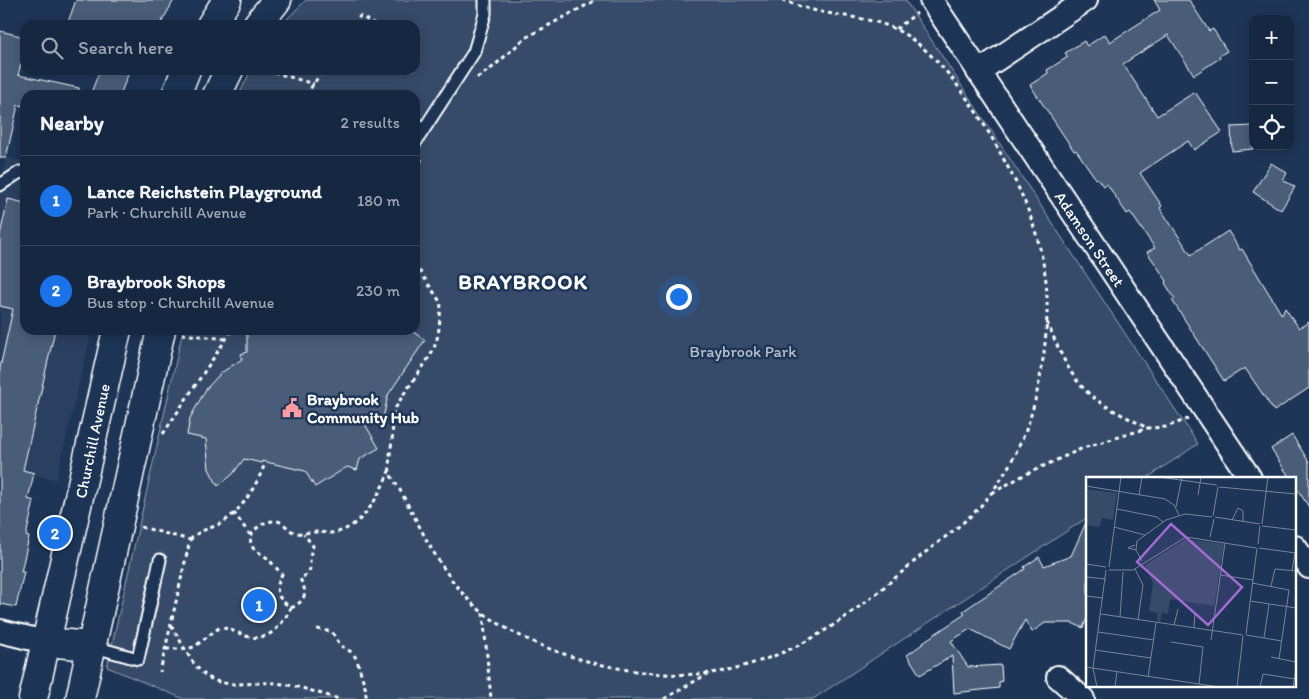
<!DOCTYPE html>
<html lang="en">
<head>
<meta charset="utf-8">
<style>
  :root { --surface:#162841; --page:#23344c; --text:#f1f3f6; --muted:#9ea6b1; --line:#35445a; --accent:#1a73e8 }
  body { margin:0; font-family:Itim,sans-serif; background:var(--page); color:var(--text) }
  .controls { position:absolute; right:15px; top:15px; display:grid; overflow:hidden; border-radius:10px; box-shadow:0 2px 12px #0003 }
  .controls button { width:45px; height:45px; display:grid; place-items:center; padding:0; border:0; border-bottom:1px solid var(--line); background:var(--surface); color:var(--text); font:25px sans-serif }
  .you { position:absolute; left:678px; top:296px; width:18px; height:18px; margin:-12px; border:4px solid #fff; border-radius:50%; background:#1a73e8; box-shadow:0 0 0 8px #1a73e833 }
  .badge { display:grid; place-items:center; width:32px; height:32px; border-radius:50%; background:var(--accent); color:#fff; font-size:16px; font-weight:700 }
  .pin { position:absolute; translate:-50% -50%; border:2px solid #fff; box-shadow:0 1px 5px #0006 }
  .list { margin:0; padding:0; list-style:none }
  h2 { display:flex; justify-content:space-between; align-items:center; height:65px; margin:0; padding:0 20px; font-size:21px }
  h2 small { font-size:16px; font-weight:400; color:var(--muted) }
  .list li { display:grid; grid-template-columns:32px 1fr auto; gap:15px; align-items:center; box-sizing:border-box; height:90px; padding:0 20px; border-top:1px solid var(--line) }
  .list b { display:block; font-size:19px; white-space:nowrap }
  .list p { margin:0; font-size:16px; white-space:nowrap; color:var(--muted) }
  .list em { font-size:16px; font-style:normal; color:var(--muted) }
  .icon { flex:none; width:28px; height:28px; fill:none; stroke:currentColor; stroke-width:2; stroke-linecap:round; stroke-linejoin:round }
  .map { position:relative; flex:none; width:1309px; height:699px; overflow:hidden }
  .search { position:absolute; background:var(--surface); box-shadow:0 2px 12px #0003; left:20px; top:20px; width:400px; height:55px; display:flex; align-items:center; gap:12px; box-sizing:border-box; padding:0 18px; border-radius:15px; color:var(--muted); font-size:19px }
  .panel { position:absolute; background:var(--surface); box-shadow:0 2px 12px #0003; left:20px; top:90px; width:400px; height:245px; border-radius:15px }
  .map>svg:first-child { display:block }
  .built { fill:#2a4161 }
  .green { fill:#364b69; stroke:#9aa5b4 }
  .building { fill:#4a5d79; stroke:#fff }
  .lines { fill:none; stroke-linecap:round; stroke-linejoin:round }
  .lane-casing { stroke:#fff; stroke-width:15 }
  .street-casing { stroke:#fff; stroke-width:26 }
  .secondary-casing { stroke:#fff; stroke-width:31 }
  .path { stroke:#fff; stroke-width:3; stroke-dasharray:4 4; stroke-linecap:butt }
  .lane { stroke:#1d3557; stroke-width:11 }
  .street { stroke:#1d3557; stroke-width:22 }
  .secondary { stroke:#1d3557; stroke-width:28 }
  .labels { text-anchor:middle; stroke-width:5; stroke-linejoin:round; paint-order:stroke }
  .street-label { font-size:16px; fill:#fff; stroke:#1d3557 }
  .park-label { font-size:16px; fill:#b9c0ca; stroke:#1d3557 }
  .poi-label { font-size:16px; font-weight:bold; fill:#fff; stroke:#1d3557; text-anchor:start }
  .district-label { font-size:21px; font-weight:bold; letter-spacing:1px; fill:#fff; stroke:#1d3557 }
  .inset-road { fill:none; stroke:#77869a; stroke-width:1 }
  .view { fill:#a36bd2; fill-opacity:0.15; stroke:#a36bd2; stroke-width:2.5 }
  .inset-edge { fill:none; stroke:#fff; stroke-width:2.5 }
</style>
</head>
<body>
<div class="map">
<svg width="1309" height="699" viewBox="0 0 1309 699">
  <rect width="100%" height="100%" fill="#1d3557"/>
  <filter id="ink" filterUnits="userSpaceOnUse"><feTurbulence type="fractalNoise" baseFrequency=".02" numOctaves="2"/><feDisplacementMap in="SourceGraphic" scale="10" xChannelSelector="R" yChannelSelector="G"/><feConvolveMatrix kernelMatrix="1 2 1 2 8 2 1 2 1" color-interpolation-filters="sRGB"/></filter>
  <g filter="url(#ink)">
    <!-- built -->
    <path class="built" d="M6 158 25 162V330H92L56 480 0 466V183Z"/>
    <!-- green -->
    <path class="green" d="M306 0H905L1198 444 1147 478H1088V517L813 699H184L107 667 183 330H415V95H239L251 70H415V25H281Z"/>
    <!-- building -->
    <path class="building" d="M76 0H174L160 25H67Z
      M1154 0H1189L1209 31 1213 29 1227 51 1219 56 1220 58 1194 75 1168 35 1123 64 1157 116 1195 92 1222 132 1194 150 1188 141 1140 173 1162 206 1160 208 1191 255 1228 231 1240 250 1242 249 1282 315 1285 308 1299 328 1309 322V388L1274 411 1245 368 1224 381 1172 300 1175 299 1165 283 1167 281 1147 252 1155 248 1130 212 1127 214 1107 184 1103 186 1097 178 1096 179 1076 150 1074 151 1030 85 1048 73 1047 70 1068 57 1065 53 1084 41 1087 46 1105 34 1110 42 1160 10Z
      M0 31 25 37V48L18 75 79 88V95H25L22 106 18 105 6 158H0Z
      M100 70H130L120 95H90Z
      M1253 126V149L1232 151 1231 127Z
      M1271 163 1287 173 1283 180 1295 187 1281 210 1253 192Z
      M8 199 25 203V330H55L23 470 34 473 28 499 34 501 26 536 29 537 21 572H24L16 607 0 604V368L13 309 0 306V235Z
      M247 330H410L425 340 388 395 383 419 359 414 379 448 360 459 357 470 347 467 315 487 305 471 262 461V463L244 459 232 475 218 486 209 469 206 439 187 435 190 418 206 389 221 373 242 359 241 354 247 352Z
      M1292 435 1309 462V507L1295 486V478H1290L1271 449Z
      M1088 518V616L1083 628 1072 623H1045L1032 632 1025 620 1009 649 970 629 951 641 968 667 1001 665 1002 681 999 682V688L954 693 952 656 920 675 907 655 924 643 923 642 965 614 963 611 1025 569 1024 567 1039 557 1044 566 1071 556Z"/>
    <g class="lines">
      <defs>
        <path id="lane" d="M415 143 474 52 485 14V0
          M0 185 20 172 25 173
          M91 646 138 659 160 560"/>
        <path id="street" d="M931 0 1250 478
          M978 72 1086 0
          M1295 547 1309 567
          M0 631 45 642
          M1058 677 1083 699"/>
        <path id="secondary" d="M211 25 227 0
          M257 25 277 0
          M176 95 186 70
          M217 95 229 70
          M45 642 91 646
          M33 699 117 330
          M80 699 161 330"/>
      </defs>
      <!-- lane casing -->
      <use href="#lane" class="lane-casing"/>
      <!-- street casing -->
      <use href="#street" class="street-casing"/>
      <!-- secondary casing -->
      <use href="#secondary" class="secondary-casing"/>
      <!-- path -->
      <path class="path" d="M354 25 360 16 376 25
        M896 29 917 13
        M266 70 314 84
        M477 78 493 67 525 38 596 0
        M306 95 323 70
        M415 169 424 156
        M415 264 441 303C440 315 440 330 436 342 433 355 412 382 403 395 402 397 396 407 395 409 392 418 393 431 392 440 391 449 388 463 390 472 391 478 398 486 401 492 410 509 419 525 427 541 442 567 461 597 486 615 543 657 641 681 711 673 734 670 758 662 779 654 831 633 874 596 916 560 941 539 972 520 992 492 1004 476 1015 456 1023 437 1041 396 1052 318 1045 274 1040 241 1029 207 1013 177 988 128 947 56 897 30 872 17 841 17 813 10 803 8 793 4 783 0
        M1047 322C1059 349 1069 378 1093 397 1109 410 1130 418 1147 428
        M182 334 226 339
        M163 434 232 330
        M992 493 1024 475 1083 448 1148 428 1166 427 1188 419
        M141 527 190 540 160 672
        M251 536C255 527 266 520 276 521 284 521 288 531 296 533 303 534 308 532 315 532 323 532 330 534 338 532 366 523 379 495 389 471
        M190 540C199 529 212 529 223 522 242 510 256 486 264 466
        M291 608C306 601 308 592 300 579 312 572 310 570 310 558 310 554 312 550 313 546L304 534
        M483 613 491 699
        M171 626C182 641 189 662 204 674 224 692 258 679 283 684 302 687 321 694 339 699
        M317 629 332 632 341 646 353 653 357 660 366 690V699
        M166 649H186L194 647 220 627C230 629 238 633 246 636 269 643 282 625 291 608 276 597 274 591 282 574 277 569 273 564 268 559 261 551 248 552 251 536L234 513
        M664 699 709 673"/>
      <!-- lane -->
      <use href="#lane" class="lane"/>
      <!-- street -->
      <use href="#street" class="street"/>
      <!-- secondary -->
      <use href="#secondary" class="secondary"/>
    </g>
  </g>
  <!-- icons -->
  <defs>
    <symbol id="civic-bare" viewBox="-9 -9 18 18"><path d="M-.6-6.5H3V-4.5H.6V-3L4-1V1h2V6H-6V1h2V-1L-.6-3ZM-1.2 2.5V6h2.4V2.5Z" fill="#ff9aa2" stroke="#1d3557" stroke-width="2.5" paint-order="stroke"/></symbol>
  </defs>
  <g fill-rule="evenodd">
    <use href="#civic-bare" x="278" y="394" width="28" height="28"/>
  </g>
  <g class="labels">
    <!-- street labels -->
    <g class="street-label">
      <text transform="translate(1090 239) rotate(56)" y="6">Adamson Street</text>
      <text transform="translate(92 441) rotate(-78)" y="6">Churchill Avenue</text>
    </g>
    <!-- park labels -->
    <g class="park-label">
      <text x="743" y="357">Braybrook Park</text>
    </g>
    <!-- poi labels -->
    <g class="poi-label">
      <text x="307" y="405">Braybrook<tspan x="307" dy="18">Community Hub</tspan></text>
    </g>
    <!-- district labels -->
    <g class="district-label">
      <text x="523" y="289">BRAYBROOK</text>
    </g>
  </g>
  <!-- overview -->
  <g transform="translate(1086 477)">
    <rect width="210" height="210" fill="#1d3557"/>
    <path d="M0 12 31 16 27 43 16 41 13 50 0 48ZM100 62 138 67 128 129 84 122 82 137 76 136 74 145 71 144 72 136 63 134 67 106 59 88Z" fill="#364b69"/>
    <path class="inset-road" d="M72 0 131 8M0 9 79 22 88 28 93 38M133 10 210 17M53 18 56 0M112 18 115 0M90 30 96 0M31 32 71 40 77 45M127 39 132 10M129 40 174 47M146 43 152 31 157 34V45M176 47 182 0M176 49 210 53M28 50 59 58M124 60 128 42M172 67 174 49M49 68 42 71 50 73M173 71 210 76M56 84 50 73 51 64 80 43 99 37 126 40M0 87 20 90M23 90 35 0M49 92 57 108 52 143M23 93H47L100 60 170 71M206 94 209 76M134 98 167 103M0 100 20 102M166 106 203 113 193 182M185 109 189 92 210 94M0 119 17 121M164 124 210 131M15 137 157 158M34 140 37 95M88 148 92 132M108 151 109 135M12 155 68 163M160 157 171 71M160 158 196 164M178 161 183 127M125 163 139 66M85 165 117 170 113 207M9 173 65 181M185 180 210 185M0 190 133 210M62 200 70 146M11 210 7 191 20 93M29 210 31 194M151 210 157 159M174 210 177 197 209 202M207 210 210 193"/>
    <path class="view" d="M85 47 156 110 122 148 51 85Z"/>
    <rect width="210" height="210" class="inset-edge"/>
  </g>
</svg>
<div class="controls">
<button>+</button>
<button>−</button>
<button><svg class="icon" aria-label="locate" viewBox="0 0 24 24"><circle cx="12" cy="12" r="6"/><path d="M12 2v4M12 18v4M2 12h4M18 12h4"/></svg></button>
</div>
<div class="you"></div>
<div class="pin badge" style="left:259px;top:605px">1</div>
<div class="pin badge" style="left:55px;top:533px">2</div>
<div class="search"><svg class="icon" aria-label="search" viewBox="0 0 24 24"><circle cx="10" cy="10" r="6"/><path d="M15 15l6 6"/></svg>Search here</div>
<section class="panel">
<h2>Nearby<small>2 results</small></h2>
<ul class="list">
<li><span class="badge">1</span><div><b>Lance Reichstein Playground</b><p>Park · Churchill Avenue</p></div><em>180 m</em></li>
<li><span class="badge">2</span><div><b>Braybrook Shops</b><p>Bus stop · Churchill Avenue</p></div><em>230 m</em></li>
</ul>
</section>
</div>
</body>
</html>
